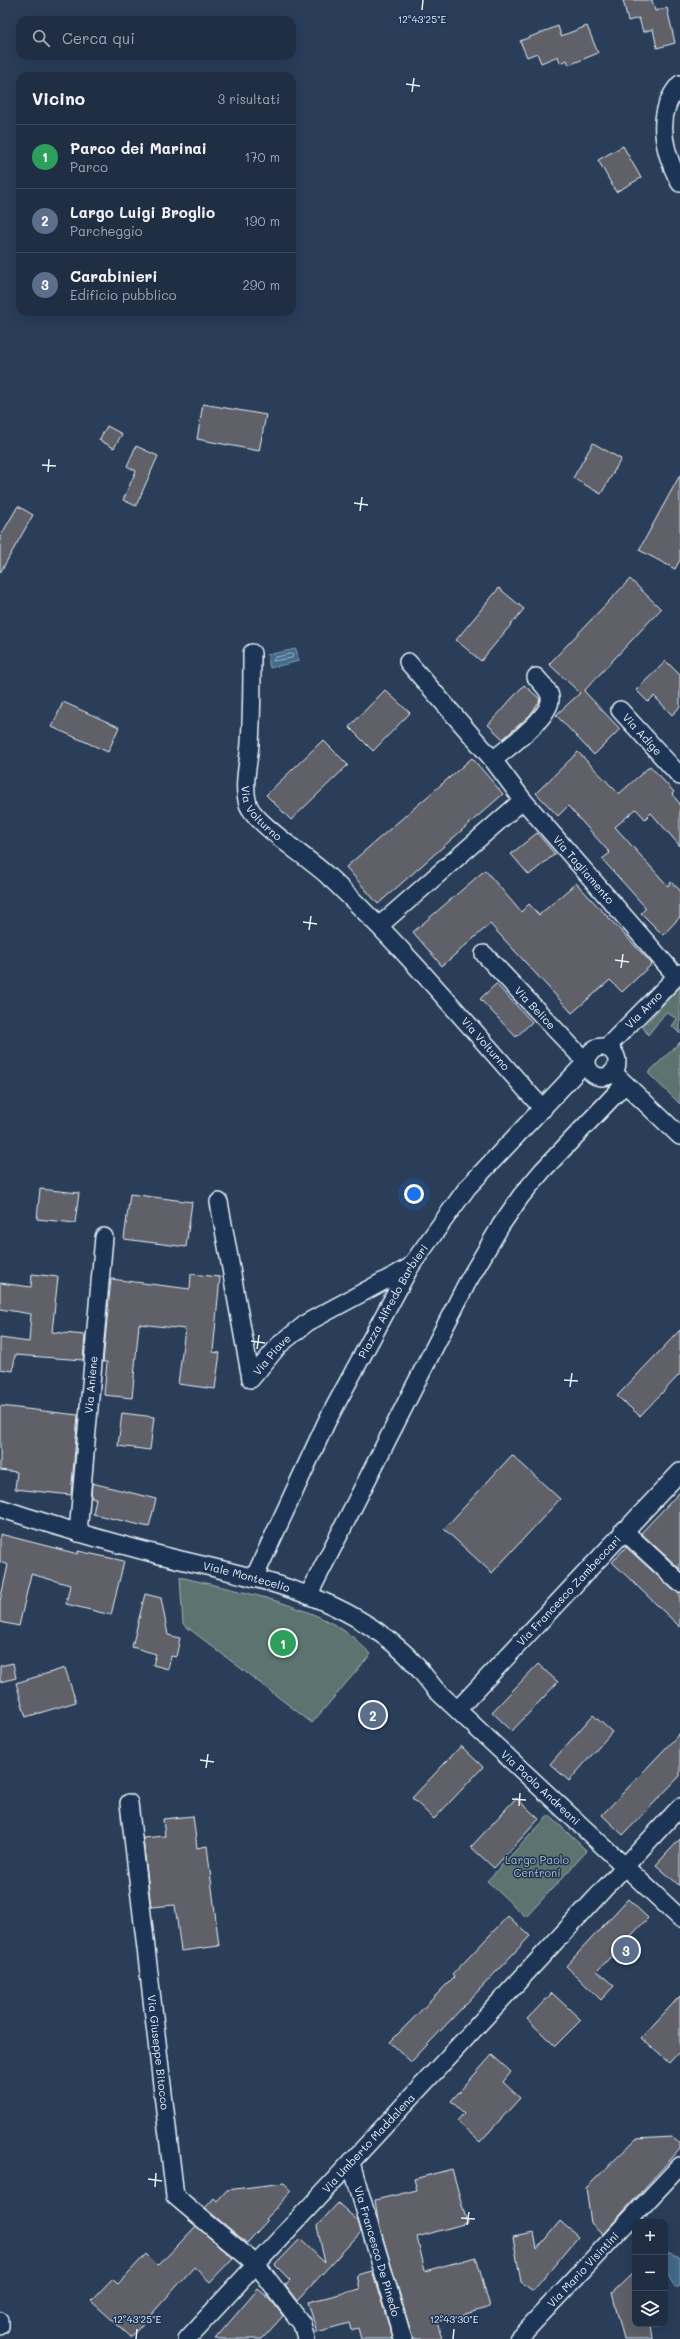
<!DOCTYPE html>
<html lang="it">
<head>
<meta charset="utf-8">
<style>
  :root { --surface:#202e44; --page:#28364b; --text:#f1f3f6; --muted:#a2a8b2; --line:#3d4a5d; --accent:#8c9099 }
  body { margin:0; font-family:Mali,sans-serif; background:var(--page); color:var(--text) }
  .controls { position:absolute; right:12px; bottom:12px; display:grid; overflow:hidden; border-radius:8px; box-shadow:0 4px 16px #0002 }
  .controls button { width:36px; height:36px; display:grid; place-items:center; padding:0; border:0; border-bottom:1px solid var(--line); background:var(--surface); color:var(--text); font:20px sans-serif }
  .you { position:absolute; left:414px; top:1194px; width:14px; height:14px; margin:-10px; border:3px solid #fff; border-radius:50%; background:#1a73e8; box-shadow:0 0 0 6px #1a73e833 }
  .badge { display:grid; place-items:center; width:26px; height:26px; border-radius:50%; background:var(--accent); color:#fff; font-size:13px; font-weight:700 }
  .pin { position:absolute; translate:-50% -50%; border:2px solid #fff; box-shadow:0 1px 4px #0006 }
  .list { margin:0; padding:0; list-style:none }
  h2 { display:flex; justify-content:space-between; align-items:center; height:52px; margin:0; padding:0 16px; font-size:17px }
  h2 small { font-size:13px; font-weight:400; color:var(--muted) }
  .list li { display:grid; grid-template-columns:26px 1fr auto; gap:12px; align-items:center; box-sizing:border-box; height:64px; padding:0 16px; border-top:1px solid var(--line) }
  .list b { display:block; font-size:15px; white-space:nowrap }
  .list p { margin:0; font-size:13px; white-space:nowrap; color:var(--muted) }
  .list em { font-size:13px; font-style:normal; color:var(--muted) }
  .icon { flex:none; width:22px; height:22px; fill:none; stroke:currentColor; stroke-width:2; stroke-linecap:round; stroke-linejoin:round }
  .map { position:relative; flex:none; width:680px; height:2339px; overflow:hidden }
  .search { position:absolute; background:var(--surface); box-shadow:0 4px 16px #0002; left:16px; top:16px; width:280px; height:44px; display:flex; align-items:center; gap:10px; box-sizing:border-box; padding:0 14px; border-radius:12px; color:var(--muted); font-size:15px }
  .panel { position:absolute; background:var(--surface); box-shadow:0 4px 16px #0002; left:16px; top:72px; width:280px; height:244px; border-radius:12px }
  .map>svg:first-child { display:block }
  .green { fill:#5d736f; stroke:#a2b2b4 }
  .water { fill:#426a8a; stroke:#84a0b6 }
  .lines { fill:none; stroke-linecap:round; stroke-linejoin:round }
  .shore { stroke:#a6bbcc; stroke-width:1 }
  .building { fill:#5e6168; stroke:#e8f1f8 }
  .street-casing { stroke:#e8f1f8; stroke-width:20 }
  .street { stroke:#1d3557; stroke-width:17 }
  .ticks { fill:none; stroke:#e8f1f8; stroke-width:1.5 }
  .labels { text-anchor:middle; stroke-width:3; stroke-linejoin:round; paint-order:stroke }
  .street-label { font-size:11px; fill:#e8f1f8; stroke:#1d3557 }
  .park-label { font-size:11px; fill:#b0bfc1; stroke:#1d3557 }
  .ticks-label { font-size:10px; text-anchor:middle; fill:#e8f1f8; stroke:#1d3557; stroke-width:3; stroke-linejoin:round; paint-order:stroke }
</style>
</head>
<body>
<div class="map">
<svg width="680" height="2339" viewBox="0 0 680 2339">
  <rect width="100%" height="100%" fill="#2a3e5a"/>
  <filter id="ink" filterUnits="userSpaceOnUse"><feTurbulence type="fractalNoise" baseFrequency=".025" numOctaves="2"/><feDisplacementMap in="SourceGraphic" scale="8" xChannelSelector="R" yChannelSelector="G"/><feConvolveMatrix kernelMatrix="1 2 1 2 8 2 1 2 1" color-interpolation-filters="sRGB"/></filter>
  <g filter="url(#ink)">
    <!-- green -->
    <path class="green" d="M680 986V1034L672 1026 677 1019 666 1012 648 1035 643 1027Z
      M680 1042V1104L648 1073Z
      M180 1577C232 1590 303 1602 346 1632 355 1638 363 1647 371 1654L312 1723 183 1624Z
      M549 1815 587 1851 526 1917 487 1881Z"/>
    <!-- water -->
    <path class="water" d="M296 649 299 661 270 668 267 655Z
      M667 2253 680 2258V2286L675 2288 665 2269Z"/>
    <g class="lines">
      <!-- shore -->
      <path class="shore" d="M291 654 293 655 292 658 273 661 274 658Z"/>
    </g>
    <!-- building -->
    <path class="building" d="M623 0H652L655 11 667 8 675 43 657 48 653 29 643 32 639 18 628 21Z
      M558 26 561 36 587 26 598 53 569 65 567 60 560 63 558 56 541 63 537 53 527 57 520 41Z
      M623 146 641 178 616 192 598 160Z
      M203 404 266 415 259 451 197 439Z
      M107 426 122 434 114 448 99 440Z
      M593 443 621 459 601 494 573 478Z
      M136 446 158 456 136 506 123 500 136 471 127 466Z
      M680 475V560L675 569 639 550Z
      M18 506 33 515 0 573V537Z
      M630 579 661 609 584 691 620 729 594 755 556 715 580 693 549 664Z
      M499 588 524 609 481 661 456 640Z
      M666 661 680 675V707L672 715 654 696 648 702 636 690Z
      M524 685 540 699 539 702 530 715 503 739 488 725Z
      M385 690 410 713 373 751 349 727Z
      M63 702 119 727 108 752 52 727Z
      M323 740 348 765 291 820 266 795Z
      M578 752 619 794 650 766 674 792 672 794 680 804V846L651 813 645 819 636 809 615 827 668 886 671 882 680 890V917L663 935 641 913 646 908 602 859 610 853 568 806 558 816 536 793Z
      M472 758 503 794 378 904 346 867Z
      M537 833 555 854 529 875 511 854Z
      M485 870 521 912 529 904 539 915 576 883 652 964 622 992 610 980 572 1013 490 924 442 966 413 932Z
      M496 984 532 1022 516 1037 480 999Z
      M40 1189 79 1193 75 1223 37 1219Z
      M130 1194 192 1202 186 1247 124 1239Z
      M32 1274 58 1277 52 1332 85 1335 83 1360 15 1355 13 1371 0 1369V1338L29 1342 31 1314 0 1309V1283L31 1287Z
      M191 1274 220 1277 213 1352 220 1353 215 1389 178 1384 185 1329 139 1324 132 1398 104 1395 107 1362H103L111 1279 190 1289Z
      M680 1330V1374L640 1416 617 1396Z
      M0 1406 78 1415 71 1495 15 1489 17 1472 0 1470Z
      M122 1413 154 1417 150 1450 118 1446Z
      M512 1455 560 1499 492 1573 444 1529Z
      M92 1483 156 1499 149 1527 93 1514 96 1498H91Z
      M680 1492V1569L641 1533Z
      M0 1534 78 1554V1551L124 1561 111 1615 66 1604 70 1585 31 1574 19 1626 0 1622V1601L8 1565 0 1562Z
      M626 1547 673 1590 680 1593V1627L612 1562Z
      M145 1594 161 1598 168 1635 180 1638 176 1657 171 1656 168 1669 153 1665 156 1654 132 1647Z
      M13 1663 16 1678 0 1682V1666Z
      M538 1664 558 1682 512 1731 492 1712Z
      M65 1668 76 1702 26 1717 16 1683Z
      M593 1715 612 1732 569 1781 550 1764Z
      M680 1733V1776L623 1835 602 1815Z
      M461 1746 483 1767 434 1819 412 1798Z
      M516 1798 539 1819 494 1868 471 1847Z
      M193 1816 197 1848 207 1846 219 1946 181 1951 175 1905 151 1907 143 1838 165 1836 163 1819Z
      M680 1839V1886L656 1865Z
      M628 1899 648 1918 597 1971 614 1986 601 2000 566 1966Z
      M508 1916 530 1936 411 2062 390 2042 454 1977 452 1975Z
      M552 1993 581 2020 555 2046 527 2019Z
      M680 1996V2051L669 2063 641 2038Z
      M492 2055 511 2072 503 2082 520 2098 480 2142 457 2121 464 2113 451 2101Z
      M673 2137 680 2143V2149L603 2234 591 2223 586 2188 636 2139Z
      M452 2169 467 2223 417 2237 425 2271 476 2257 490 2307 437 2322 442 2339H413L378 2221 375 2200 417 2190 414 2179Z
      M284 2183 292 2191 265 2219 267 2221 247 2243 205 2208 214 2198 217 2201 227 2190Z
      M338 2203 358 2221 361 2232 297 2301 285 2285 290 2280 275 2265 300 2239 325 2263 317 2226Z
      M560 2221 578 2237 533 2291 521 2282 513 2237 534 2233 537 2249Z
      M196 2226 233 2258 210 2282 194 2267 131 2337 91 2301 112 2279 118 2284 146 2254 158 2266Z
      M372 2271 393 2339H361L358 2328 351 2330 349 2323 317 2332 308 2302 360 2289 357 2275Z
      M635 2271V2324H650L652 2339H624L612 2293Z
      M258 2289 271 2300 283 2316 262 2339H215Z"/>
    <g class="lines">
      <defs>
        <g id="street">
          <path d="M680 84C654 113 663 151 680 183"/>
          <path id="s1" d="M252 653C252 683 252 713 250 743 249 762 242 785 248 804 254 823 310 859 328 876 405 948 473 1031 543 1109"/>
          <path id="s2" d="M408 662 493 760 523 800 676 976"/>
          <path id="s3" d="M620 710 680 776"/>
          <path d="M493 760C507 748 553 716 550 697 549 690 541 683 536 677"/>
          <path d="M379 926 523 800"/>
          <circle cx="602" cy="1062" r="15"/>
          <path id="s4" d="M607 1047 680 973"/>
          <path d="M616 1075 680 1136"/>
          <path id="s5" d="M219 1202 251 1379 279 1345 308 1322 410 1267"/>
          <path id="s6" d="M0 1508C53 1526 106 1541 160 1555 245 1576 335 1590 402 1651 415 1662 425 1677 436 1690L680 1918"/>
          <path d="M623 1530 680 1583"/>
          <path id="s7" d="M78 1533 104 1237"/>
          <path id="s8" d="M254 1578 327 1421 410 1267 467 1188 586 1062 484 954"/>
          <path d="M309 1594 467 1283 501 1225 521 1196 543 1170 625 1084"/>
          <path id="s9" d="M458 1709 680 1472"/>
          <path id="s10" d="M129 1803 175 2196 257 2265 302 2324 306 2339"/>
          <path id="s11" d="M351 2163 403 2339"/>
          <path d="M0 2321V2326"/>
          <path id="s12" d="M187 2339 680 1807"/>
          <path id="s13" d="M518 2339 680 2166"/>
        </g>
      </defs>
      <!-- street casing -->
      <use href="#street" class="street-casing"/>
      <!-- street -->
      <use href="#street" class="street"/>
    </g>
  </g>
  <!-- ticks -->
  <path class="ticks" d="M422 10 423 0M406 84 420 86M412 92 414 78M42 465 56 466M48 472 49 459M354 503 368 505M360 511 362 497M303 922 317 924M309 930 311 916M615 960 629 962M621 968 623 954M251 1341 265 1343M257 1349 259 1335M564 1380 578 1381M570 1387 572 1373M200 1760 214 1762M206 1768 208 1754M512 1799 526 1800M519 1806 520 1793M148 2179 162 2181M155 2187 156 2173M461 2218 475 2219M467 2225 469 2212M136 2339 137 2329M453 2339 454 2329"/>
  <g class="labels">
    <!-- street labels -->
    <g class="street-label">
      <text dy="4" stroke="none"><textPath href="#s3" startOffset="33">Via Adige</textPath></text>
      <text dy="4" stroke="none"><textPath href="#s1" startOffset="166">Via Volturno</textPath></text>
      <text dy="4" stroke="none"><textPath href="#s2" startOffset="272">Via Tagliamento</textPath></text>
      <text transform="translate(535 1008) rotate(47)" y="4">Via Belice</text>
      <text dy="4" stroke="none"><textPath href="#s4" startOffset="52">Via Arno</textPath></text>
      <text dy="4" stroke="none"><textPath href="#s1" startOffset="490">Via Volturno</textPath></text>
      <text dy="4" stroke="none"><textPath href="#s8" startOffset="310">Piazza Alfredo Barbieri</textPath></text>
      <text dy="4" stroke="none"><textPath href="#s5" startOffset="212">Via Piave</textPath></text>
      <text dy="4" stroke="none"><textPath href="#s7" startOffset="149">Via Aniene</textPath></text>
      <text dy="4" stroke="none"><textPath href="#s6" startOffset="256">Viale Montecelio</textPath></text>
      <text dy="4" stroke="none"><textPath href="#s9" startOffset="162">Via Francesco Zambeccari</textPath></text>
      <text dy="4" stroke="none"><textPath href="#s6" startOffset="625">Via Paolo Andreani</textPath></text>
      <text dy="4" stroke="none"><textPath href="#s10" startOffset="251">Via Giuseppe Bitocco</textPath></text>
      <text dy="4" stroke="none"><textPath href="#s12" startOffset="267">Via Umberto Maddalena</textPath></text>
      <text dy="4" stroke="none"><textPath href="#s11" startOffset="92">Via Francesco De Pinedo</textPath></text>
      <text dy="4" stroke="none"><textPath href="#s13" startOffset="95">Via Mario Visintini</textPath></text>
    </g>
    <!-- park labels -->
    <g class="park-label">
      <text x="537" y="1864">Largo Paolo<tspan x="537" dy="13">Centroni</tspan></text>
    </g>
  </g>
  <g class="ticks-label">
    <text x="422" y="23">12°43'25"E</text>
    <text x="137" y="2323">12°43'25"E</text>
    <text x="454" y="2323">12°43'30"E</text>
  </g>
</svg>
<div class="controls">
<button>+</button>
<button>−</button>
<button><svg class="icon" aria-label="layers" viewBox="0 0 24 24"><path d="M12 4l9 5-9 5-9-5zM3 14l9 5 9-5"/></svg></button>
</div>
<div class="you"></div>
<div class="pin badge" style="left:283px;top:1643px;background:#2e9e5b">1</div>
<div class="pin badge" style="left:373px;top:1715px;background:#5c6f8a">2</div>
<div class="pin badge" style="left:626px;top:1950px;background:#5c6f8a">3</div>
<div class="search"><svg class="icon" aria-label="search" viewBox="0 0 24 24"><circle cx="10" cy="10" r="6"/><path d="M15 15l6 6"/></svg>Cerca qui</div>
<section class="panel">
<h2>Vicino<small>3 risultati</small></h2>
<ul class="list">
<li><span class="badge" style="background:#2e9e5b">1</span><div><b>Parco dei Marinai</b><p>Parco</p></div><em>170 m</em></li>
<li><span class="badge" style="background:#5c6f8a">2</span><div><b>Largo Luigi Broglio</b><p>Parcheggio</p></div><em>190 m</em></li>
<li><span class="badge" style="background:#5c6f8a">3</span><div><b>Carabinieri</b><p>Edificio pubblico</p></div><em>290 m</em></li>
</ul>
</section>
</div>
</body>
</html>
